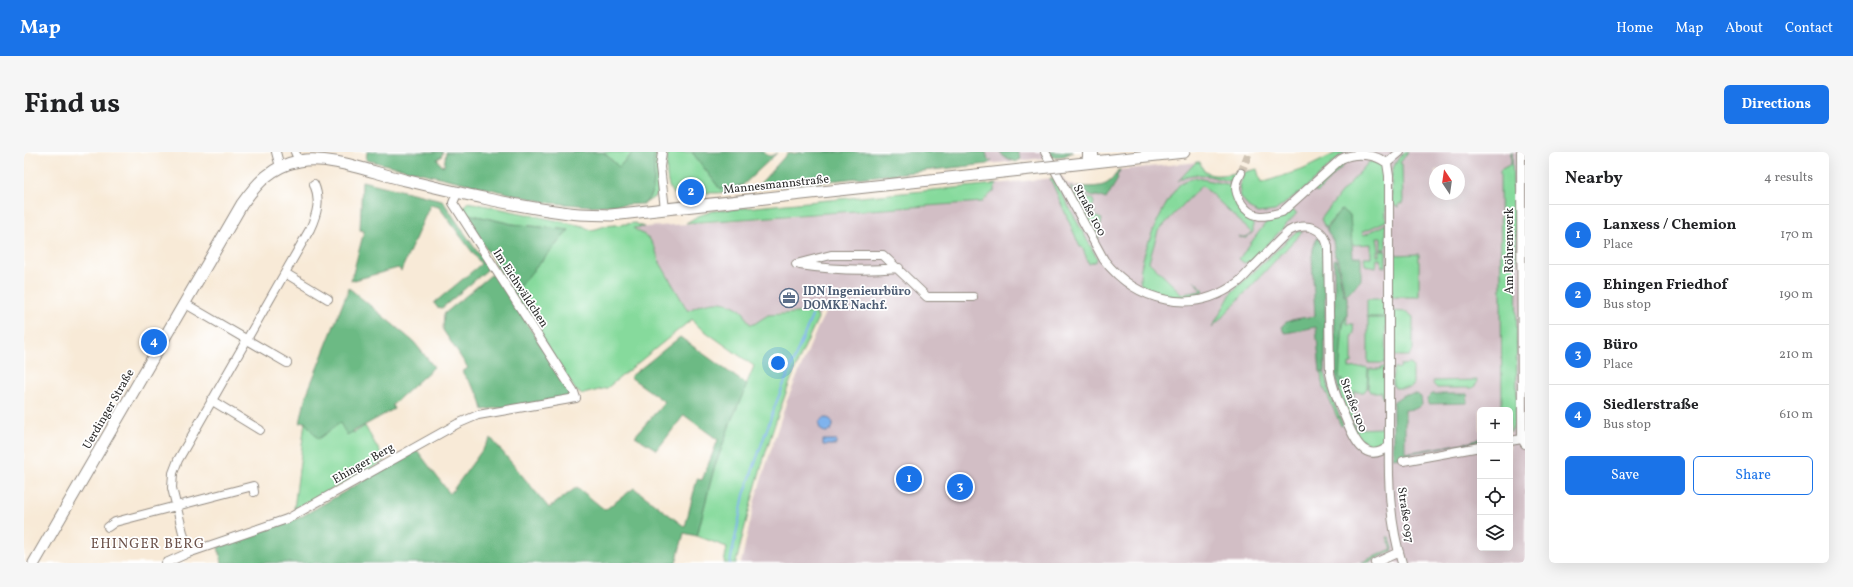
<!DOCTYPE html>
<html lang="en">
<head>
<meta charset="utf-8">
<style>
  :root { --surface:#fff; --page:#f6f6f6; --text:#202124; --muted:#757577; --line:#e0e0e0; --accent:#1a73e8 }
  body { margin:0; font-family:Vollkorn,serif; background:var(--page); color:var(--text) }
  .controls { position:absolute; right:12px; bottom:12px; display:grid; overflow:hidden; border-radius:6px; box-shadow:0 4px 16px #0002 }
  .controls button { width:36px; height:36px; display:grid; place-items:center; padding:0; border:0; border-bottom:1px solid var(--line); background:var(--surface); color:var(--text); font:20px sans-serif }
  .compass { position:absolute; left:1405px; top:12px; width:36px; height:36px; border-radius:50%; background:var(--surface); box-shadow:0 4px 16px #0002; rotate:347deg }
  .you { position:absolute; left:754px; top:211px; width:14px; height:14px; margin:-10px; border:3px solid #fff; border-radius:50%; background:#1a73e8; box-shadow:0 0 0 6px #1a73e833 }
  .badge { display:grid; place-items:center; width:26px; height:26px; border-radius:50%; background:var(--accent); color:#fff; font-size:13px; font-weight:700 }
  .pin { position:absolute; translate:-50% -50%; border:2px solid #fff; box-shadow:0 1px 4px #0006 }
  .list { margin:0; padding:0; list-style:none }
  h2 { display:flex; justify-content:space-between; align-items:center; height:52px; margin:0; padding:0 16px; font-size:17px }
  h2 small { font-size:13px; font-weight:400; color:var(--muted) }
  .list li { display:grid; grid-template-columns:26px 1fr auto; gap:12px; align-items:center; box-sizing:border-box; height:60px; padding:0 16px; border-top:1px solid var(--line) }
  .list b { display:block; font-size:15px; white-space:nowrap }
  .list p { margin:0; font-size:13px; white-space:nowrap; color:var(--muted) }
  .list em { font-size:13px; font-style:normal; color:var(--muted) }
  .actions { display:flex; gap:8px; padding:12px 16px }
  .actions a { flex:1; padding:9px 0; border:1px solid var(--accent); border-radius:6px; text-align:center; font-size:14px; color:var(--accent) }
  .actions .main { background:var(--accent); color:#fff }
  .icon { flex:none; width:22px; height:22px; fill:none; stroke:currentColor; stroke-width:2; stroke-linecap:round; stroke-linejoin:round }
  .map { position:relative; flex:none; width:1501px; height:411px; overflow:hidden; border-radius:6px }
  header { display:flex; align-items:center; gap:24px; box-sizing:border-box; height:56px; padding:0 20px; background:var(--accent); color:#fff }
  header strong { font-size:19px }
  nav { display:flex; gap:22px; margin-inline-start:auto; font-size:14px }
  .intro { display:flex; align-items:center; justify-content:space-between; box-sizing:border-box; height:96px; padding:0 24px }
  h1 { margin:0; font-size:28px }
  .button { padding:10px 18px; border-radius:6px; background:var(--accent); color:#fff; font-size:14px; font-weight:700 }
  main { display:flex; gap:24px; padding:0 24px }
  aside { flex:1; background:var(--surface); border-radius:6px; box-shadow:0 4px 16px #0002 }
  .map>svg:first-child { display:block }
  .industrial { fill:#d2bec5; fill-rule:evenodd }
  .green { fill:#86da9c; stroke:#588264 }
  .forest { fill:#6cba84; stroke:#4c7258 }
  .water { fill:#7fb3ed; stroke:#556f8c }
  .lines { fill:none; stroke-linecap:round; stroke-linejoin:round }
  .stream { stroke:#7fb3ed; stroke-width:2 }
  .street-tunnel { stroke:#cfc4b5; stroke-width:8; stroke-dasharray:8 4; stroke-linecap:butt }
  .street-casing { stroke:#928a81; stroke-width:10 }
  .secondary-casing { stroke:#928a81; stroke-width:13 }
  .street { stroke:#fff; stroke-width:8 }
  .secondary { stroke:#fff; stroke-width:11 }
  .secondary-bridge-casing { stroke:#928a81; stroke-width:13; stroke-linecap:butt }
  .secondary-bridge { stroke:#fff; stroke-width:11 }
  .labels { text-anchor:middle; stroke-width:3.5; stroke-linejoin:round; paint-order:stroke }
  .street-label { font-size:12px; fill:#2b2b2b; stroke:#fff }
  .service-label { font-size:12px; font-weight:bold; fill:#4e5e75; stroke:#fff; text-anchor:start }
  .quarter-label { font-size:14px; letter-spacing:1px; fill:#6c524a; stroke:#fff }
</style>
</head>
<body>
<header>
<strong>Map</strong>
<nav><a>Home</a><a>Map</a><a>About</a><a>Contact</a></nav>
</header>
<div class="intro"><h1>Find us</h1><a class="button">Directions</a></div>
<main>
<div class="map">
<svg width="1501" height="411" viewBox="0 0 1501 411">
  <rect width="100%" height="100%" fill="#fff"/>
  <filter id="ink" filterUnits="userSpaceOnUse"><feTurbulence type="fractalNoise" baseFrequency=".025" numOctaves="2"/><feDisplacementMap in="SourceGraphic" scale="8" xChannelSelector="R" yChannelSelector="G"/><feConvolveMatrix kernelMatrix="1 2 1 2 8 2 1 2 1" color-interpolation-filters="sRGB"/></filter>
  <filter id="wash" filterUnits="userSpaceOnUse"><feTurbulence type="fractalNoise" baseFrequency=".012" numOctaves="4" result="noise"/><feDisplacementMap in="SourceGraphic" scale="16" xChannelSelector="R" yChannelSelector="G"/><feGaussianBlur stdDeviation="0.9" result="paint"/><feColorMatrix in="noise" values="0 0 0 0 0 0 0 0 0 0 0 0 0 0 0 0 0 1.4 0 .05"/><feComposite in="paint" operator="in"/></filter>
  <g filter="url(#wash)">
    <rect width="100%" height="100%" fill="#f8ead7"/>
    <!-- industrial -->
    <path class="industrial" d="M952 0H1049L1040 4 964 12H962Z
      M1315 0H1501V411H717L731 348 762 251 794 175 804 155H799L794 166 790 160 757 161 744 163 730 172H726L721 163 702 151H694L664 159 635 109 631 96 609 76 959 50 970 39 972 32 1039 25 1042 31 1053 35 1080 34 1086 30 1094 18 1176 10 1178 17 1183 22 1192 23 1233 17 1237 31 1280 17ZM1411 18H1435V42H1411ZM1456 258H1486V396H1456Z"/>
    <!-- green -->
    <path class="green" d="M579 0H609L595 15Z
      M631 0H634L635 38 632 44 620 52C636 35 627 20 631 0Z
      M644 0H668L696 37 719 33C703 44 689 40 671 41V40L649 42C641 31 642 13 644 0Z
      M1314 0H1321L1279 38 1251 59 1234 61 1226 57 1217 45 1215 35 1220 20 1233 17 1237 31 1280 17Z
      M1380 0H1384L1376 11 1378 12 1379 52H1375V55L1368 53C1368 30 1363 17 1380 0Z
      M1487 0H1488L1489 41 1492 44 1493 271 1486 280V258H1478L1476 18 1487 12Z
      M1327 5 1293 41 1289 37 1318 9Z
      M1350 9 1357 11 1361 20 1362 69 1338 80 1340 83 1362 72V97H1357V85H1353L1355 98H1353V104H1356V98H1362V115H1358L1357 107H1353L1352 115 1341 113 1340 105H1347V92L1329 93 1327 91 1326 63 1317 58 1301 76 1297 67 1316 42 1345 10Z
      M1172 10H1176C1180 28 1198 23 1213 21L1211 30C1191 28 1172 15 1154 29Z
      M1026 26H1029L1073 106 1072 109 1065 112 1058 95H1056Z
      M1172 26 1207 33 1214 53 1229 72V80L1222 86 1214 85H1222L1228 81 1178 33 1134 79 1125 110 1158 142 1178 139 1170 129 1179 137 1180 140C1168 146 1154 147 1141 143 1134 141 1120 141 1117 133 1110 112 1142 45 1157 31 1161 28 1167 27 1172 26Z
      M972 32 970 39 959 49V50L662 71 674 64 689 59Z
      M1046 35 1069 48 1070 51 1068 57 1071 58 1070 64 1078 67 1074 88Z
      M444 50 559 74 566 78 572 77 581 74 611 71 620 75 609 76 625 86 631 96 635 109 664 159C680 149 701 145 718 159 722 162 722 168 726 172H730L744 163 786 160 792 162 794 166C756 244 732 327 712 411H700L703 395 673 384 689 320 707 269 730 214 671 172 668 167 583 236 559 242 552 239 491 144V139L545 78 488 72 440 61 439 55Z
      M1267 57 1273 61 1228 109 1220 111 1215 107 1243 69 1257 64Z
      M1273 79 1278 80 1188 176 1208 140Z
      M1395 102V145H1368V103Z
      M1343 147H1362V165H1343Z
      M1368 159 1383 160 1389 165V198L1385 204H1372L1369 202Z
      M1323 163V172H1329L1330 183H1328V211H1325V216L1342 215 1344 217 1343 236 1340 240H1330L1328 271 1314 238 1319 235C1309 224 1316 176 1323 163Z
      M1344 166H1362L1361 211H1344Z
      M1386 212 1389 214V234L1385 236H1371L1369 232V218L1372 215 1373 217 1377 215 1376 213Z
      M1357 215H1361V245H1358V240H1346L1344 236 1345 217H1357Z
      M1297 221H1301L1305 239 1319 273 1317 274 1298 231Z
      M1453 228 1452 233 1448 236H1413L1409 232V229Z
      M281 270 316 271 330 281 341 274 361 309 270 357Z
      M1330 271 1332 277 1357 276 1358 271H1361C1361 284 1362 292 1349 296L1333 283 1328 272Z
      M1363 385H1365L1369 396 1368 399 1342 411H1336L1368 397Z"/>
    <!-- forest -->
    <path class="forest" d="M343 0H419L417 5 413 7 417 13 420 14 422 0H579L595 15 609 0H631C627 20 636 35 620 52L566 54 526 51 342 8Z
      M668 0H739C745 5 746 5 753 1L719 33 696 37Z
      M782 0H962L964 8 968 9 964 12 731 37 763 2Z
      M976 0H994L997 7 992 10 980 5Z
      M1025 0H1049L1040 4 1027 5Z
      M1094 18H1096L1093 24 1094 27 1082 47 1073 44 1070 45 1053 35C1072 34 1084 38 1094 18Z
      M338 29 418 48 463 114V118L418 156 413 155 410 151 457 112 415 55 406 53 377 119 374 116 327 129 340 79 336 78Z
      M1317 58 1326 63 1329 105H1337V128L1324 142 1321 143 1313 105H1311L1309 89 1302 77Z
      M440 61 488 72 545 78 491 139V144Z
      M1293 85 1298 92 1301 108V220H1296L1292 175 1262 181 1259 179 1258 174C1263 166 1282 166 1291 164L1288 105 1289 97Z
      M1310 107H1312L1320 144H1323V163L1319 170 1315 226 1318 227V235L1321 234 1314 237 1311 219Z
      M467 123H469L489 149 547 241 546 245 459 258 455 243 438 220 444 216 419 178 420 162Z
      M325 136 390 190 410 215 368 253 370 257 323 283 316 271 294 287 281 270 276 271 282 244Z
      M656 185 723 233 707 269 689 320 673 384 660 381 652 411H198L194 395 275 366 393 298 426 342 467 286 525 356 553 335 581 358 610 336 661 375 673 327 678 328 694 288 660 263 633 298 611 284 641 250 606 225Z
      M1393 242 1397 245 1398 253 1391 257 1381 258V301L1447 290 1449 288 1456 287V289L1387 301V303L1369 306V250L1379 243Z
      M1408 242H1443L1444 249 1443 251 1404 252V246Z"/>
    <!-- water -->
    <path class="water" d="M795 273a7 7 0 1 1 14 0a7 7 0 1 1-14 0Z
      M799 288H812V293H799Z"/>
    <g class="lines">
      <!-- stream -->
      <path class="stream" d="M706 411 720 343 752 251 788 164"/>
    </g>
  </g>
  <g filter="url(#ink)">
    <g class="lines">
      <!-- street-tunnel -->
      <path class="street-tunnel" d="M1217 21 1225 0"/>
      <defs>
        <path id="street" d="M252 0 256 15
          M271 0 275 9
          M638 0 636 15 641 57
          M1021 0 1080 108C1113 150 1168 164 1213 131 1220 126 1225 119 1230 114 1242 102 1253 90 1265 79 1282 70 1300 75 1304 95L1306 221C1309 237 1314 250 1321 265 1329 285 1340 314 1365 294V24L1363 11C1351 2 1331 0 1317 7L1258 60C1241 65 1228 68 1217 51 1215 47 1212 41 1212 36 1212 31 1215 25 1217 21
          M1063 0V10
          M1070 0V10
          M1497 0 1498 287 1501 292
          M1363 11 1376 0
          M772 112 807 103H859L903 145H949
          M776 113C809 118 841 119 875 116
          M261 121 304 147
          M160 151 263 211
          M187 248 236 278
          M1486 289 1498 287
          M1365 294C1364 333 1366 373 1378 411
          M1379 309 1456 295
          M84 375 91 370 229 334 230 340
          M164 401 148 336 149 321 154 308 286 77C293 62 297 48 290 32
          M142 411 164 401 263 367 433 272 454 263 552 246 550 240 429 51 434 39
          M1351 411 1375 400"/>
        <path id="secondary" d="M1043 13 1160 0
          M10 411 218 52C233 31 248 14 275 9 307 3 349 21 381 28 435 41 490 54 545 61 559 63 573 62 587 63L997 18"/>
      </defs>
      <!-- street casing -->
      <use href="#street" class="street-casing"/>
      <!-- secondary casing -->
      <use href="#secondary" class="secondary-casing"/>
      <!-- street -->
      <use href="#street" class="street"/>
      <!-- secondary -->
      <use href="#secondary" class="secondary"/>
      <defs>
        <path id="secondary-bridge" d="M997 18 1043 13"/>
      </defs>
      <!-- secondary-bridge casing -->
      <use href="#secondary-bridge" class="secondary-bridge-casing"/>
      <!-- secondary-bridge -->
      <use href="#secondary-bridge" class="secondary-bridge"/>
    </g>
  </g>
  <!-- icons -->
  <defs>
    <symbol id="office-ring" viewBox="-11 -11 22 22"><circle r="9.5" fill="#fff" stroke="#5c6f8a" stroke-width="1.5"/><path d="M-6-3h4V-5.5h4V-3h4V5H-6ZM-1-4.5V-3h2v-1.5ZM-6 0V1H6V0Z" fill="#5c6f8a"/></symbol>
  </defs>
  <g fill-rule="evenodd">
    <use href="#office-ring" x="754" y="135" width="22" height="22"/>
  </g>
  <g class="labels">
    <!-- street labels -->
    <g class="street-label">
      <text transform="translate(752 32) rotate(-6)" y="4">Mannesmannstraße</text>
      <text transform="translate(1066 58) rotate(62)" y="4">Straße 100</text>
      <text transform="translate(1485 99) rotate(-90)" y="4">Am Röhrenwerk</text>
      <text transform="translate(497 136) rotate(57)" y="4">Im Eichwäldchen</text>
      <text transform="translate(1330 253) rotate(69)" y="4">Straße 100</text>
      <text transform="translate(84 257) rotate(-60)" y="4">Uerdinger Straße</text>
      <text transform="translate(339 311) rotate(-30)" y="4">Ehinger Berg</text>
      <text transform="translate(1382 363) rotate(82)" y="4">Straße 097</text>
    </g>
    <!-- service labels -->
    <g class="service-label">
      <text x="779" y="143">IDN Ingenieurbüro<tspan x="779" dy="14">DOMKE Nachf.</tspan></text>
    </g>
    <!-- quarter labels -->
    <g class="quarter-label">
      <text x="124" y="396">EHINGER BERG</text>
    </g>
  </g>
</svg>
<div class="controls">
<button>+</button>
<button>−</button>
<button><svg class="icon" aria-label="locate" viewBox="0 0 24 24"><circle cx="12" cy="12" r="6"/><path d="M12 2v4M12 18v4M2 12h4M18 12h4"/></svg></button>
<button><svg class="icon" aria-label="layers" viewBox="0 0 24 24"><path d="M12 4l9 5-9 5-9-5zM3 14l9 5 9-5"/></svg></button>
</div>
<svg class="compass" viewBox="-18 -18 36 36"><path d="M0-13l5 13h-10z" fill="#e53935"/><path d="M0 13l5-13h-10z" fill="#757577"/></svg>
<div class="you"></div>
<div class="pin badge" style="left:885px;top:327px">1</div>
<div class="pin badge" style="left:667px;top:40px">2</div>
<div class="pin badge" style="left:936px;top:335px">3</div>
<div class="pin badge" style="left:130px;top:190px">4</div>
</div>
<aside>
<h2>Nearby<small>4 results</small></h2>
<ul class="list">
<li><span class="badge">1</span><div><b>Lanxess / Chemion</b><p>Place</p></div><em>170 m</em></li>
<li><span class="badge">2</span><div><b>Ehingen Friedhof</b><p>Bus stop</p></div><em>190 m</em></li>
<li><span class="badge">3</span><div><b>Büro</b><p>Place</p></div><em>210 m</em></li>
<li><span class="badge">4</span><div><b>Siedlerstraße</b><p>Bus stop</p></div><em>610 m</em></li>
</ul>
<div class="actions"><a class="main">Save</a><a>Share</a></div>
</aside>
</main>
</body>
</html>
